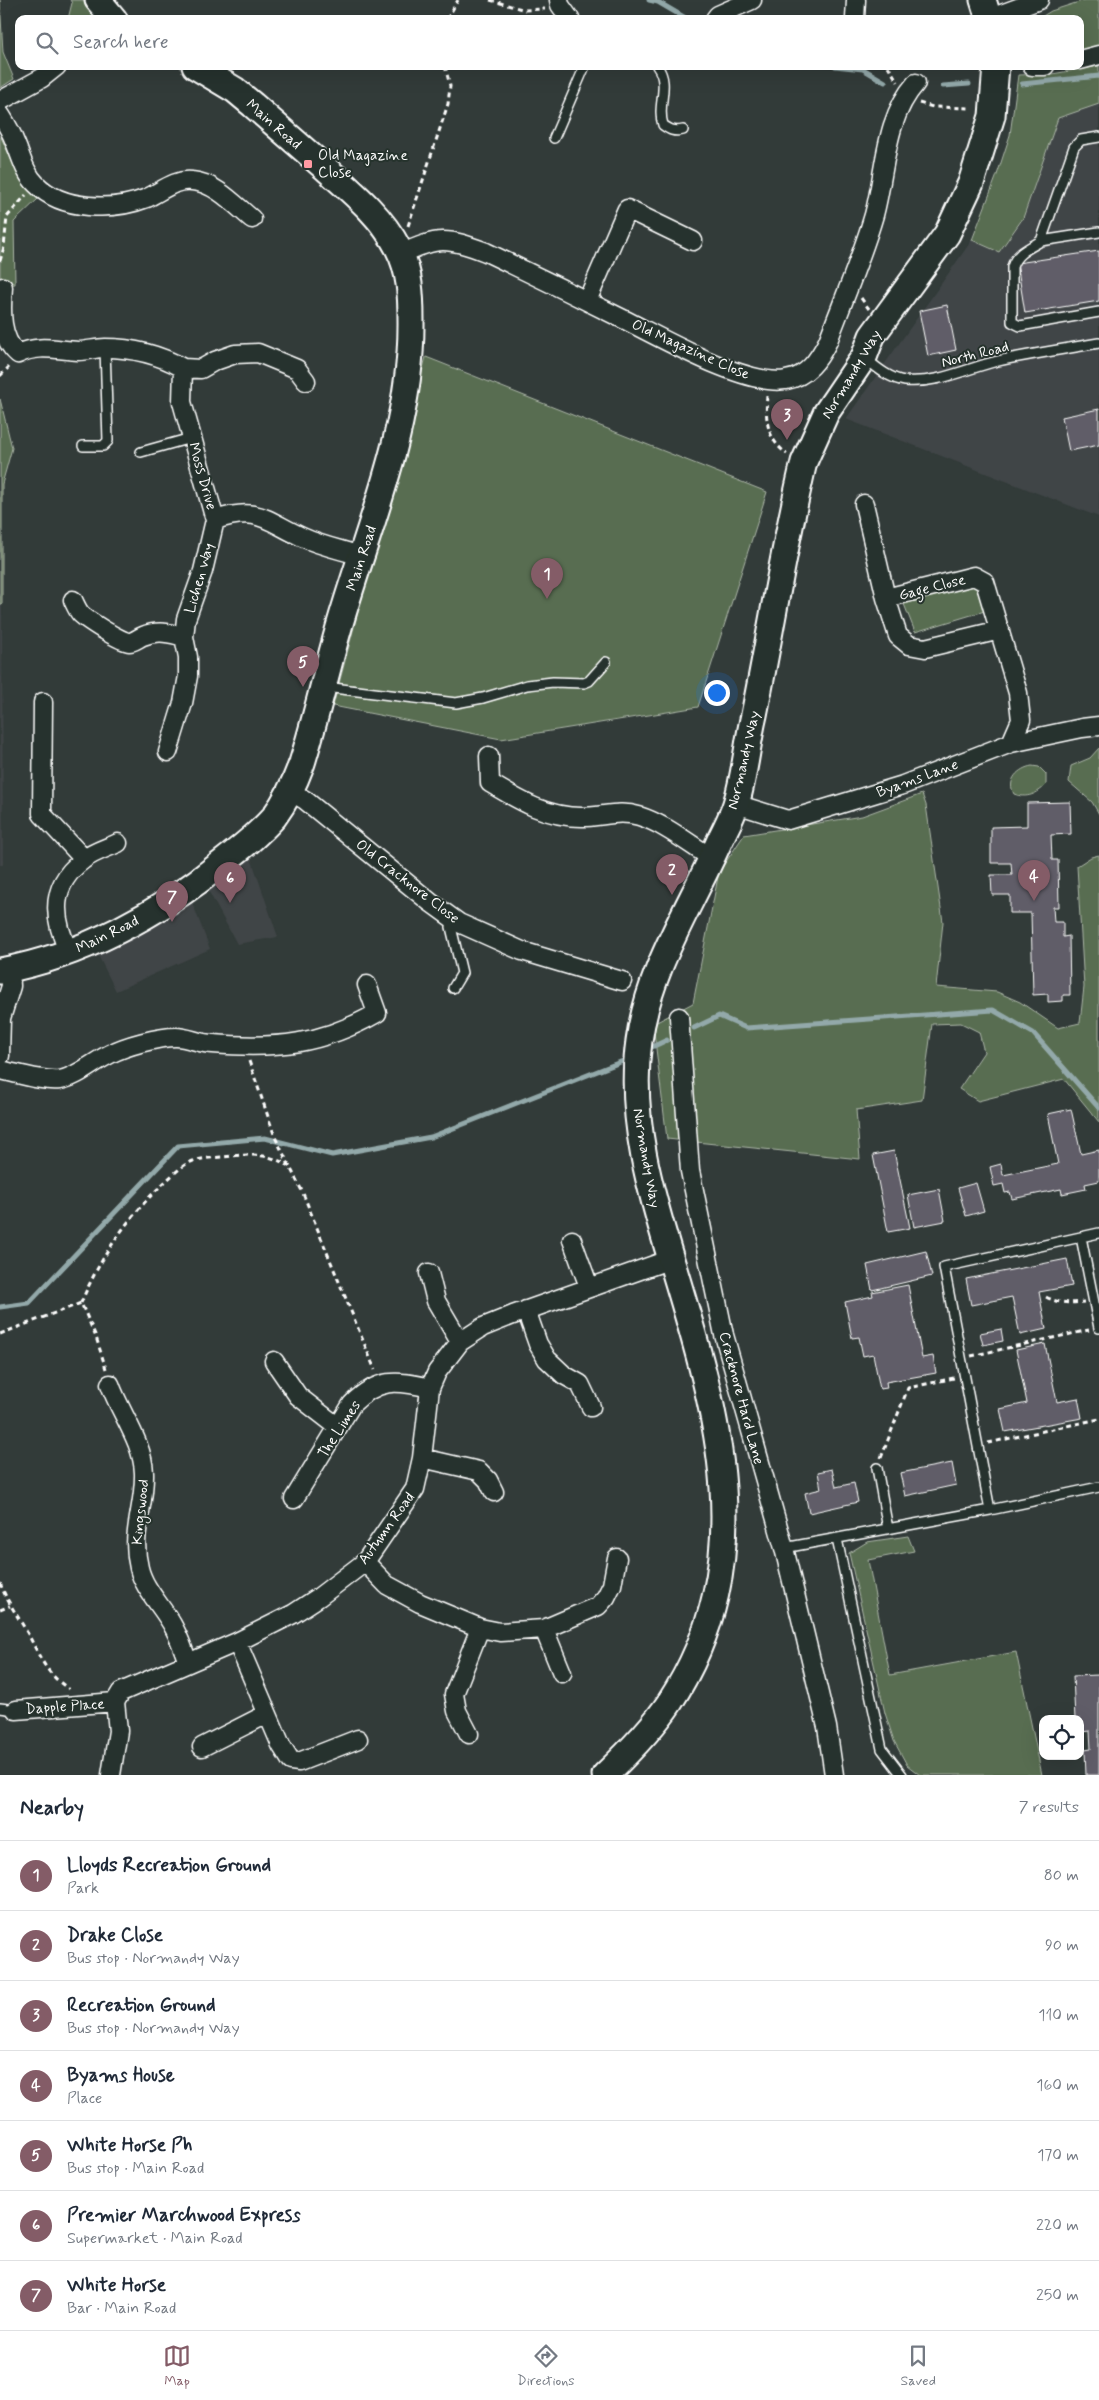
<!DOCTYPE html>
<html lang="en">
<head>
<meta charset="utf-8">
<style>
  :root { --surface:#fff; --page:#f6f6f7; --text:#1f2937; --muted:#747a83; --line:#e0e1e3; --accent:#845c67 }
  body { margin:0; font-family:Mynerve,sans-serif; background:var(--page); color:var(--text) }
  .controls { position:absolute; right:15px; bottom:15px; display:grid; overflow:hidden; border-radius:10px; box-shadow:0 5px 20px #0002 }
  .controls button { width:45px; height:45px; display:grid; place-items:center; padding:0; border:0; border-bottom:1px solid var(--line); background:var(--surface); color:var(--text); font:25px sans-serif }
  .you { position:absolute; left:716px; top:692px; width:18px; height:18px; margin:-12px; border:4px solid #fff; border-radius:50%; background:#1a73e8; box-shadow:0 0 0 8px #1a73e833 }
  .badge { display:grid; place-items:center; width:32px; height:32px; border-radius:50%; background:var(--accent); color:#fff; font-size:16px; font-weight:700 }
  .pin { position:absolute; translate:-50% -41px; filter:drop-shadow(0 1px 2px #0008) }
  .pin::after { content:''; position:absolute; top:26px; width:18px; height:15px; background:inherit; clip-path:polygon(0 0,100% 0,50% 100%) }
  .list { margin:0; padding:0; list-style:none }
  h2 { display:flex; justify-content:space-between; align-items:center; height:65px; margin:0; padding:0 20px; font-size:21px }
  h2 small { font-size:16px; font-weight:400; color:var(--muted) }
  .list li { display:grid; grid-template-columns:32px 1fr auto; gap:15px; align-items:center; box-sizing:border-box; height:70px; padding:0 20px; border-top:1px solid var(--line) }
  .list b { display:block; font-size:19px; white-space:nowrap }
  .list p { margin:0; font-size:16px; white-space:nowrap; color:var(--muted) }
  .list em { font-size:16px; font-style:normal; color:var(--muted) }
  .icon { flex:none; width:28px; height:28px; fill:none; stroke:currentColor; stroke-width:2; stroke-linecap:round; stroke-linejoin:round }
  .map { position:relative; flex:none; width:1099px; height:1775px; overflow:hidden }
  .search { position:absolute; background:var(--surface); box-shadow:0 5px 20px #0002; left:15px; right:15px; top:15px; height:55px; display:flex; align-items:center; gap:12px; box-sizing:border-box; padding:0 18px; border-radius:10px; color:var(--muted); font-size:19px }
  .sheet { height:555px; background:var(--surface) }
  nav { display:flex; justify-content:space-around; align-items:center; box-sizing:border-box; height:70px; border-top:1px solid var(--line); background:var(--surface); font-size:14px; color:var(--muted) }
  nav a { display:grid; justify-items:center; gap:2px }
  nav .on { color:var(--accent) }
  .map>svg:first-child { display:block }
  .built { fill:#404547 }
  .green { fill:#586d51; stroke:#acb6a8 }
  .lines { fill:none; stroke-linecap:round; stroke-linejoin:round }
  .stream { stroke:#93a9aa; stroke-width:5 }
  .building { fill:#605d67; stroke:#fff }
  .lane-casing { stroke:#fff; stroke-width:12 }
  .street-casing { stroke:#fff; stroke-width:21 }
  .secondary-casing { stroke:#fff; stroke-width:29 }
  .path { stroke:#fff; stroke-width:3; stroke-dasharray:5 4; stroke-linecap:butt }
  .lane { stroke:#26332d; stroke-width:9 }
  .street { stroke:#26332d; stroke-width:18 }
  .secondary { stroke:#26332d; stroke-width:25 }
  .poi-dot { fill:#ff9aa2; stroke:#26332d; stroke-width:2 }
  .labels { text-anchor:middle; stroke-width:4; stroke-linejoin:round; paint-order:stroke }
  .street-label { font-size:15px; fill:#fff; stroke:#26332d }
  .poi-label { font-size:15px; fill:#fff; stroke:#26332d; text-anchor:start }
</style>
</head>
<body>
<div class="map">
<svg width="1099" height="1775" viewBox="0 0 1099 1775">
  <rect width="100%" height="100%" fill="#323b39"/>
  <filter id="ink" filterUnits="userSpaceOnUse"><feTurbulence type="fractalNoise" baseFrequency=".02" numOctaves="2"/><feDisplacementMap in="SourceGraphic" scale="10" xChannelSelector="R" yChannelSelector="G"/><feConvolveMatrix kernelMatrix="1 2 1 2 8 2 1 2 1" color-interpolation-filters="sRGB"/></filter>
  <g filter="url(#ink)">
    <!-- built -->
    <path class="built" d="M1099 104V517L846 419 972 240 999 252 1023 218 1058 117Z
      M0 604H2L3 865H0Z
      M250 855 278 937 237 944 208 890Z
      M192 902 210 949 116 991 98 955Z"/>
    <!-- green -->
    <path class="green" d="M0 0 3 52 14 79 0 88Z
      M70 0H90L98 13 93 19H68L72 3Z
      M1085 0H1099V47L1080 52V19H1038L1051 11Z
      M1099 66V104L1058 118 1023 218 999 252 972 240 997 175 1010 135 1018 75 1052 74Z
      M0 135 16 170 40 197 14 222 15 284 0 286Z
      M426 357 767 492 698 707 501 739 333 706Z
      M0 399 12 448 2 484V604H0Z
      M976 584 988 610 915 632 904 604Z
      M1099 748V814L1092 802 1069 782 1071 766 1090 758Z
      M1032 766 1039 767 1046 774V785C1037 794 1027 799 1014 794 1006 780 1019 768 1032 766Z
      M922 794 926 805 943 922 936 987 997 992 1020 1002 1058 1028 1080 1023 1084 987 1077 866 1091 857 1099 855V1122L1064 1079 978 1101 959 1089 984 1052 979 1032 961 1023 932 1024 922 1100 856 1110 860 1159 667 1139 653 1024 693 1003 719 872 744 835 862 816Z
      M908 1536 914 1551 868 1560 890 1675 1016 1652 1042 1775H920L907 1765 894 1741 885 1713 849 1553 867 1542Z"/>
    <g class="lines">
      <!-- stream -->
      <path class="stream" d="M649 0 658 2 687 19
        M835 66 863 69 885 82
        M1022 84 1099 76
        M943 86 969 84
        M694 1028 719 1016 746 1028 993 1010 1033 1033 1099 1108
        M652 1047 667 1040
        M0 1307 29 1303 178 1146 265 1138 332 1155 431 1137 623 1061"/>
    </g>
    <!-- building -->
    <path class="building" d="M1099 251V301L1025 313 1017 263Z
      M947 305 956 350 928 356 919 311Z
      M1099 409V445L1069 451 1062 417Z
      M1070 802 1071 834 1051 835 1052 860H1058L1059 907H1053L1054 922H1063V937L1069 936 1070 995H1063V1001L1048 1002V994L1033 995 1031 913H1010V895H992L991 875H1012L1011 863H991V827L1027 826V803Z
      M1071 1109 1081 1154 1099 1150V1181L1085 1184 1086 1189 1062 1194 1061 1189 1012 1199 1010 1192 1005 1193 1003 1184 994 1186 990 1167 1001 1164 1003 1175 1058 1164 1048 1114Z
      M894 1151 910 1228 888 1232 873 1155Z
      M976 1183 984 1211 966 1216 958 1188Z
      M939 1189 945 1221 914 1227 908 1195Z
      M926 1251 932 1276 872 1290 867 1265Z
      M1067 1259 1072 1286 1039 1292 1046 1329 1020 1335 1012 1297 971 1305 966 1279Z
      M908 1285 922 1358 933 1356 936 1373 886 1382 887 1388 880 1389 873 1354 863 1356 859 1337 852 1338 845 1302 873 1296 872 1292Z
      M1001 1329 1003 1341 983 1345 980 1333Z
      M1045 1344 1057 1402 1078 1398 1082 1418 1005 1432 1000 1409 1027 1403 1016 1350Z
      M952 1463 956 1485 905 1496 900 1473Z
      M832 1469 836 1487 854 1483 858 1502 809 1513 805 1493 821 1489 818 1472Z
      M1099 1675V1775H1086L1085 1750 1091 1749 1090 1731 1080 1732V1719H1075L1073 1676Z"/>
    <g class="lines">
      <defs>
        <path id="lane" d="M657 66C671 85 656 105 663 125 670 130 674 132 683 130
          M1099 137 1081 140 1074 147 1041 241 1099 232
          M554 138 585 66
          M1041 241C1029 248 1016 253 1012 267V322L1020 326 1099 312
          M866 359C877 368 890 379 905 381 938 384 967 368 998 361 1031 354 1065 349 1099 343
          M83 446H103L108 441 105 348
          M141 452 191 438
          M325 687 456 703 483 698 527 685 553 682 584 683 589 681 606 662
          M453 918 451 927 462 973 453 988
          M1081 1237 1099 1328
          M877 1468 888 1529
          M990 1510 1099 1487
          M837 1539 882 1749 902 1775
          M784 1548 990 1510 944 1267 1099 1233
          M0 1708 16 1710"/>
        <path id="street" d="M559 0 560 5 570 19
          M715 19 718 15 752 0
          M855 19 856 0
          M988 19 1039 0
          M1080 60 1099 55
          M1032 66H1045
          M0 101 42 78 57 66
          M0 114C5 122 11 131 14 140 21 155 24 172 36 184 62 211 114 211 147 198 162 191 175 179 192 181 216 183 235 205 252 219
          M401 254C438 237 447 237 486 252 532 274 577 296 623 319 660 337 746 387 786 380 807 377 819 359 828 341 843 301 862 256 874 215 886 171 884 119 916 83
          M3 287C1 311 0 339 18 354 38 344 57 350 78 351 87 351 96 348 105 348 134 348 158 354 183 368L182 402 215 520C259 506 265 520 302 537 321 546 342 550 361 556
          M587 301 627 209 693 241
          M183 368 201 369 215 361 235 354 258 353 297 369 306 381
          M864 504 886 598 898 636 909 645 925 648 1000 630
          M886 598 974 576 985 582 1018 693 1021 720 1011 743
          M73 600C75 604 77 609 80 613 85 619 123 643 129 642 134 642 138 638 143 636 157 630 171 633 184 637
          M43 702 42 814 84 859
          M168 752 183 703 188 676V657L184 637 186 619 203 571 215 520
          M489 756 490 783C520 801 546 817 582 817 602 817 619 810 639 816 665 824 689 844 712 858
          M290 791 305 800 430 902 459 923 522 951 622 981
          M736 804 788 820 903 785 1011 743 1082 728 1099 726
          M69 952C52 917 50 885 83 860 93 852 107 848 118 843
          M679 1017 690 1171 724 1335 784 1548 827 1727 834 1775
          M0 1056 1 1018 11 986 10 970
          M0 1070C16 1073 43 1082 60 1080 78 1077 93 1062 110 1054 125 1046 158 1037 176 1037 188 1037 200 1044 213 1044 276 1049 321 1045 377 1013L367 985
          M572 1240 589 1287
          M429 1273 436 1301 460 1342
          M526 1310 538 1344 547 1359 564 1375 580 1384 591 1407
          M274 1361 298 1396 338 1427
          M110 1384C120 1413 143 1442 144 1473 145 1508 130 1532 139 1568 144 1590 164 1608 174 1628 180 1639 184 1651 188 1663
          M422 1458 479 1471 488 1480 494 1492
          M294 1499 352 1404C378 1378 396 1380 430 1388
          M365 1562 387 1585 420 1603 480 1628 500 1632 544 1629 598 1606 606 1597 612 1585 617 1558
          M544 1629 562 1673
          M237 1642 281 1745 291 1761 299 1762 358 1739
          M16 1710 115 1702
          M469 1734 457 1711 454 1694 480 1628
          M202 1747 267 1714
          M111 1775 118 1731 115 1702 121 1692 237 1642 293 1614 319 1597 365 1562 415 1489 422 1458 430 1388 437 1372 460 1342 483 1327 513 1315 671 1259"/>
        <path id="secondary" d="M98 0 114 19
          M983 0 989 19
          M0 971C82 956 159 914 223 862 241 848 259 834 274 817 286 801 295 782 302 763 318 712 329 658 345 607 374 512 412 421 411 321 411 296 410 271 398 248 381 215 351 191 324 167 301 147 277 126 253 105L235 90 195 66
          M605 1775C628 1753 652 1729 670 1702 762 1560 718 1415 673 1266 651 1194 628 1117 639 1041 649 968 690 908 719 842 725 829 732 817 736 804 745 775 747 744 754 715 771 631 784 546 804 462L826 413 864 357 872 336 947 234 971 183 992 116 996 66"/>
      </defs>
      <!-- lane casing -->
      <use href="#lane" class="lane-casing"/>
      <!-- street casing -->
      <use href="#street" class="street-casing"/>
      <!-- secondary casing -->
      <use href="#secondary" class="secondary-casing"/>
      <!-- path -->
      <path class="path" d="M490 0 525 10 545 9
        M447 19 458 0
        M888 66 898 82
        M919 103 933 107 972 108
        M408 226 448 104 450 86 445 66
        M0 261 4 247 7 217 26 195
        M861 298 869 309
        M0 376 9 367
        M767 396C765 420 767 439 787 454
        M249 1061 275 1137 302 1191 375 1370
        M1046 1297C1059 1304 1070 1303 1084 1302
        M81 1303C100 1257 129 1215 166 1181 174 1174 182 1165 193 1161 205 1157 219 1158 231 1156 253 1154 272 1154 290 1167
        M0 1334 81 1303 96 1337 106 1369
        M971 1356 1089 1330
        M988 1443 1099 1419
        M881 1458 908 1388 954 1378
        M0 1583C7 1602 18 1616 28 1634 41 1658 45 1673 69 1689
        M0 1610 10 1606"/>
      <!-- lane -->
      <use href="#lane" class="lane"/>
      <!-- street -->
      <use href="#street" class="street"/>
      <!-- secondary -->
      <use href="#secondary" class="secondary"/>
    </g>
  </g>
  <!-- markers -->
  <rect class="poi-dot" x="303" y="159" width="10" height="10" rx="2.5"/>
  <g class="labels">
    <!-- street labels -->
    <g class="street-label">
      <text transform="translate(274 124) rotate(41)" y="5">Main Road</text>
      <text transform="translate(691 349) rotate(24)" y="5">Old Magazine Close</text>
      <text transform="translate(975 354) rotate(-14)" y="5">North Road</text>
      <text transform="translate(851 374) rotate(-59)" y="5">Normandy Way</text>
      <text transform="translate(203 476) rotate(74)" y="5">Moss Drive</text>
      <text transform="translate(361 558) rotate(-72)" y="5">Main Road</text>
      <text transform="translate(199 578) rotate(-74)" y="5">Lichen Way</text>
      <text transform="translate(932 587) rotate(-14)" y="5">Gage Close</text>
      <text transform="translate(743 760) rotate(-77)" y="5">Normandy Way</text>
      <text transform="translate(917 778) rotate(-20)" y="5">Byams Lane</text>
      <text transform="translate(408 881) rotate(38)" y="5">Old Cracknore Close</text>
      <text transform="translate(107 934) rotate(-26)" y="5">Main Road</text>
      <text transform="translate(647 1158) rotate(80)" y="5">Normandy Way</text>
      <text transform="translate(742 1398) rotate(75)" y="5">Cracknore Hard Lane</text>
      <text transform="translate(339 1429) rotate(-57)" y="5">The Limes</text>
      <text transform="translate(140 1512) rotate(-84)" y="5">Kingswood</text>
      <text transform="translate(386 1528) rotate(-54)" y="5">Autumn Road</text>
      <text transform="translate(65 1706) rotate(-4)" y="5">Dapple Place</text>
    </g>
    <!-- poi labels -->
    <g class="poi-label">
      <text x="318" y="160">Old Magazine<tspan x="318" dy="17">Close</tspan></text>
    </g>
  </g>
</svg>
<div class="controls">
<button><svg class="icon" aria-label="locate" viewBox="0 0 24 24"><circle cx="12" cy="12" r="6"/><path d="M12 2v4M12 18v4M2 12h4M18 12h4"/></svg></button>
</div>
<div class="you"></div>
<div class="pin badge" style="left:547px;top:599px">1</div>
<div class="pin badge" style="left:672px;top:895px">2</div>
<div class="pin badge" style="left:787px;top:440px">3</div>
<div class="pin badge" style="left:1034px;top:901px">4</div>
<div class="pin badge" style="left:303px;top:687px">5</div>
<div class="pin badge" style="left:230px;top:903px">6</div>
<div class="pin badge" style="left:172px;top:922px">7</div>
<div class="search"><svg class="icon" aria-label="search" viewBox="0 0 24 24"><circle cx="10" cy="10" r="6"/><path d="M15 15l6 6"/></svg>Search here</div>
</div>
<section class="sheet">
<h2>Nearby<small>7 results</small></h2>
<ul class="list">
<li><span class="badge">1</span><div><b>Lloyds Recreation Ground</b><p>Park</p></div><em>80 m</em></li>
<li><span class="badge">2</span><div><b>Drake Close</b><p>Bus stop · Normandy Way</p></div><em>90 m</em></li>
<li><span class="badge">3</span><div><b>Recreation Ground</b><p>Bus stop · Normandy Way</p></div><em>110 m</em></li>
<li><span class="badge">4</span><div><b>Byams House</b><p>Place</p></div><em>160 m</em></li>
<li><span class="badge">5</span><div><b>White Horse Ph</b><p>Bus stop · Main Road</p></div><em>170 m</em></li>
<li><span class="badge">6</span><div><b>Premier Marchwood Express</b><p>Supermarket · Main Road</p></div><em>220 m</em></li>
<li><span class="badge">7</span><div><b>White Horse</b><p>Bar · Main Road</p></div><em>250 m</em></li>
</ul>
</section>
<nav>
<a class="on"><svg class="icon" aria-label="map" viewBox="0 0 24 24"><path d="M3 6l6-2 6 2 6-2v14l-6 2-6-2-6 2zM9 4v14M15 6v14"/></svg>Map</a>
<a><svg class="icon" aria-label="directions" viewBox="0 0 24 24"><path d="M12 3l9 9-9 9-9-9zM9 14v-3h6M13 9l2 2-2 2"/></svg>Directions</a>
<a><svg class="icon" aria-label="saved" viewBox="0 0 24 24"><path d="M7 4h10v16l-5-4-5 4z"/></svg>Saved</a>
</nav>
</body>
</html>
